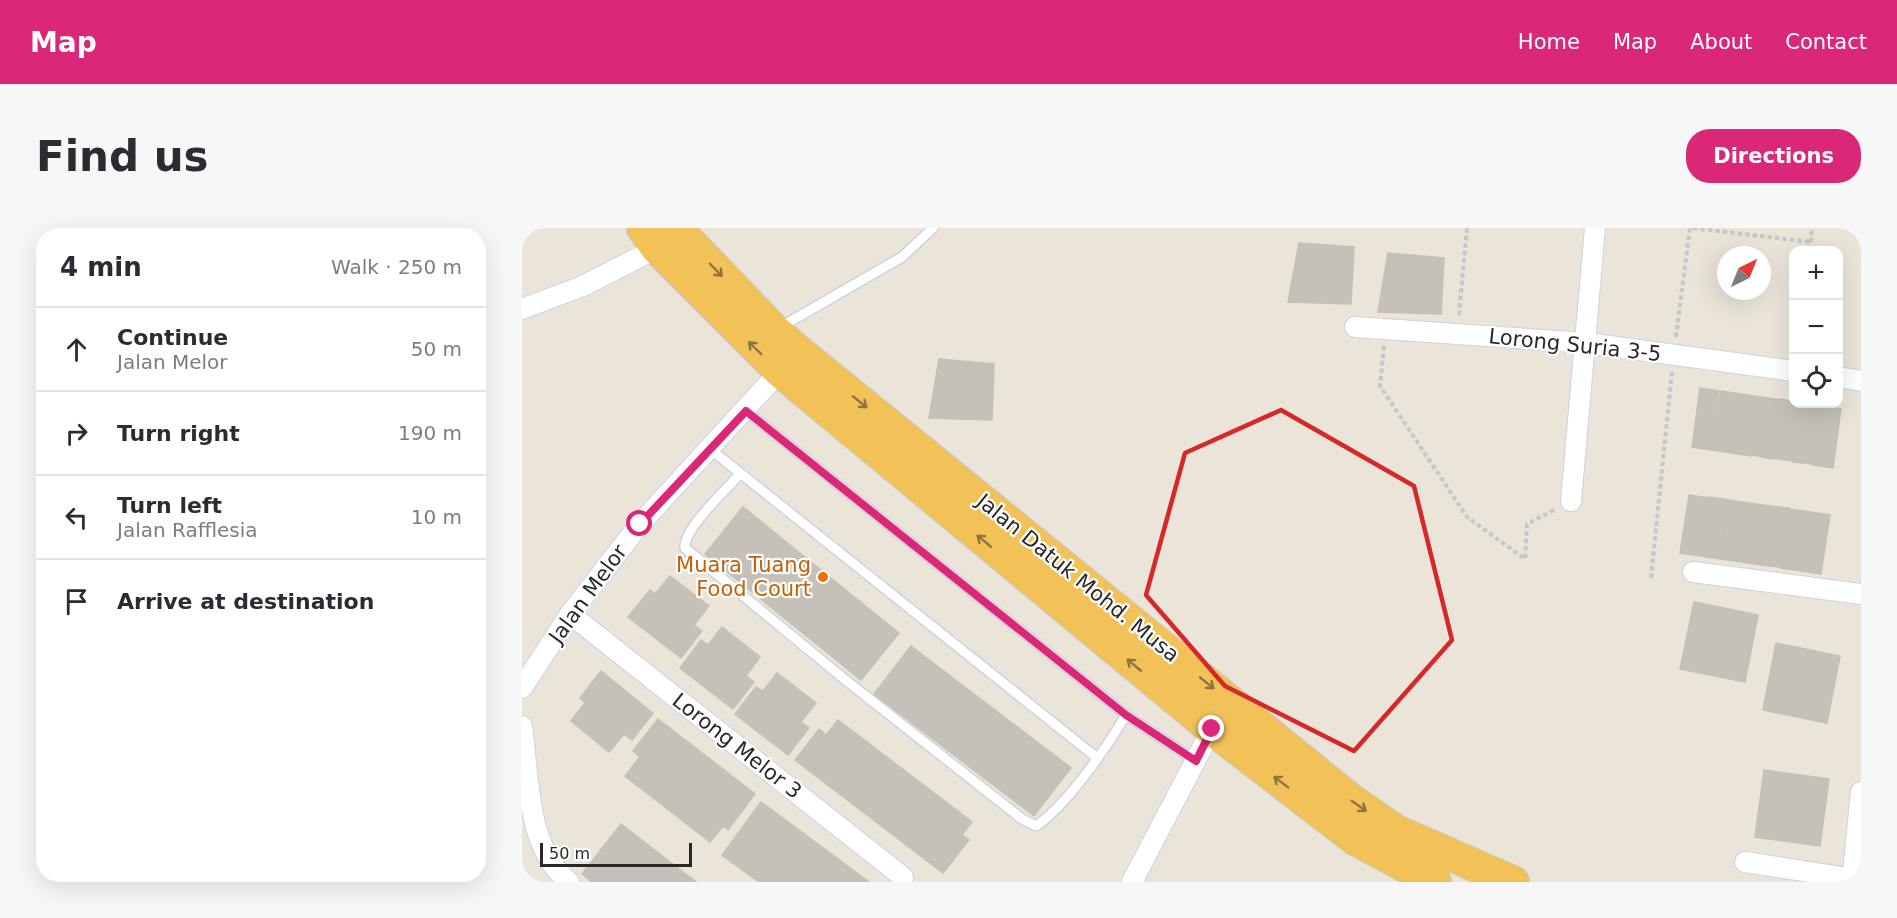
<!DOCTYPE html>
<html lang="en">
<head>
<meta charset="utf-8">
<style>
  :root { --surface:#fff; --page:#f7f7f7; --text:#2b2b33; --muted:#7c7c81; --line:#e1e1e2; --accent:#db2777 }
  body { margin:0; font-family:"DejaVu Sans",sans-serif; background:var(--page); color:var(--text) }
  .controls { position:absolute; right:18px; top:18px; display:grid; overflow:hidden; border-radius:12px; box-shadow:0 6px 24px #0002 }
  .controls button { width:54px; height:54px; display:grid; place-items:center; padding:0; border:0; border-bottom:2px solid var(--line); background:var(--surface); color:var(--text); font:30px sans-serif }
  .compass { position:absolute; left:1195px; top:18px; width:54px; height:54px; border-radius:50%; background:var(--surface); box-shadow:0 6px 24px #0002; rotate:43deg }
  .scale { position:absolute; left:18px; bottom:15px; width:152px; box-sizing:border-box; padding-left:6px; border:3px solid #282828; border-top:0; font-size:16px; line-height:21px; white-space:nowrap; color:#282828; -webkit-text-stroke:4px #fff; paint-order:stroke }
  .stop { position:absolute; width:18px; height:18px; margin:-14px; border:4px solid #db2777; border-radius:50%; background:#fff }
  .stop.end { background:#db2777; border-color:#fff; box-shadow:0 2px 6px #0008 }
  .list { margin:0; padding:0; list-style:none }
  h2 { display:flex; justify-content:space-between; align-items:center; height:78px; margin:0; padding:0 24px; font-size:26px }
  h2 small { font-size:20px; font-weight:400; color:var(--muted) }
  .list li { display:grid; grid-template-columns:39px 1fr auto; gap:18px; align-items:center; box-sizing:border-box; height:84px; padding:0 24px; border-top:2px solid var(--line) }
  .list b { display:block; font-size:22px; white-space:nowrap }
  .list p { margin:0; font-size:20px; white-space:nowrap; color:var(--muted) }
  .list em { font-size:20px; font-style:normal; color:var(--muted) }
  .icon { flex:none; width:33px; height:33px; fill:none; stroke:currentColor; stroke-width:2; stroke-linecap:round; stroke-linejoin:round }
  .map { position:relative; flex:none; width:1339px; height:654px; overflow:hidden; border-radius:24px }
  header { display:flex; align-items:center; gap:36px; box-sizing:border-box; height:84px; padding:0 30px; background:var(--accent); color:#fff }
  header strong { font-size:28px }
  nav { display:flex; gap:33px; margin-inline-start:auto; font-size:21px }
  .intro { display:flex; align-items:center; justify-content:space-between; box-sizing:border-box; height:144px; padding:0 36px }
  h1 { margin:0; font-size:42px }
  .button { padding:15px 27px; border-radius:24px; background:var(--accent); color:#fff; font-size:21px; font-weight:700 }
  main { display:flex; gap:36px; padding:0 36px }
  aside { flex:1; background:var(--surface); border-radius:24px; box-shadow:0 6px 24px #0002 }
  .map>svg:first-child { display:block }
  .building { fill:#c5c1b9; stroke:#c5c0b3; stroke-width:1.5 }
  .lines { fill:none; stroke-linecap:round; stroke-linejoin:round }
  .service-casing { stroke:#cfd1e1; stroke-width:12 }
  .minor-casing { stroke:#cfd1e1; stroke-width:22 }
  .trunk-casing { stroke:#c7c7c7; stroke-width:34 }
  .path { stroke:#c7c7c7; stroke-width:4; stroke-dasharray:4.5 3; stroke-linecap:butt }
  .service { stroke:#fff; stroke-width:9 }
  .minor { stroke:#fff; stroke-width:20 }
  .trunk { stroke:#f2c258; stroke-width:32 }
  .oneway { stroke:#8d7540 }
  .route { stroke:#db2777; stroke-width:8 }
  .marked { fill:none; stroke:#d62828; stroke-width:4.5; stroke-linejoin:round }
  .food-dot { fill:#e8710a; stroke:#fff; stroke-width:2 }
  .labels { text-anchor:middle; stroke-width:4.5; stroke-linejoin:round; paint-order:stroke }
  .street-label { font-size:21px; fill:#282828; stroke:#fff }
  .food-label { font-size:21px; fill:#c56008; stroke:#fff; text-anchor:end }
</style>
</head>
<body>
<header>
<strong>Map</strong>
<nav><a>Home</a><a>Map</a><a>About</a><a>Contact</a></nav>
</header>
<div class="intro"><h1>Find us</h1><a class="button">Directions</a></div>
<main>
<aside>
<h2>4 min<small>Walk · 250 m</small></h2>
<ul class="list">
<li><svg class="icon" aria-label="ahead" viewBox="0 0 24 24"><path d="M12 20V5M6 11l6-6 6 6"/></svg><div><b>Continue</b><p>Jalan Melor</p></div><em>50 m</em></li>
<li><svg class="icon" aria-label="right" viewBox="0 0 24 24"><path d="M7 20v-9h11M14 6l5 5-5 5"/></svg><div><b>Turn right</b></div><em>190 m</em></li>
<li><svg class="icon" aria-label="left" viewBox="0 0 24 24"><path d="M17 20v-9H6M10 6l-5 5 5 5"/></svg><div><b>Turn left</b><p>Jalan Rafflesia</p></div><em>10 m</em></li>
<li><svg class="icon" aria-label="arrive" viewBox="0 0 24 24"><path d="M6 21V4h12l-3 4 3 4H6"/></svg><div><b>Arrive at destination</b></div></li>
</ul>
</aside>
<div class="map">
<svg width="1339" height="654" viewBox="0 0 1339 654">
  <rect width="100%" height="100%" fill="#eae4d9"/>
  <!-- building -->
  <path class="building" d="M777 15 832 19 829 76 766 74Z
    M866 25 922 30 919 86 856 84Z
    M417 131 472 136 470 192 407 190Z
    M1178 160 1197 163 1189 222 1170 219Z
    M1199 163 1218 166 1210 225 1190 222Z
    M1219 166 1238 169 1230 228 1210 225Z
    M1239 169 1259 172 1250 231 1231 227Z
    M1259 171 1278 176 1270 233 1250 230Z
    M1279 176 1299 178 1290 236 1271 234Z
    M1299 178 1319 181 1311 240 1291 237Z
    M1167 267 1186 270 1178 328 1158 325Z
    M1187 269 1207 272 1198 331 1179 328Z
    M1207 272 1227 275 1219 334 1199 331Z
    M1227 275 1247 278 1239 337 1219 334Z
    M1247 278 1267 280 1259 339 1239 337Z
    M221 279 377 405 339 452 183 326Z
    M1268 281 1287 284 1279 343 1259 340Z
    M1288 284 1308 287 1299 346 1279 343Z
    M148 348 187 378 172 397 180 403 159 430 106 389 128 362 133 366Z
    M1172 374 1236 387 1223 454 1158 441Z
    M200 399 238 429 224 448 232 454 211 481 158 440 179 412 186 417Z
    M1254 415 1318 428 1305 495 1241 482Z
    M389 418 549 540 512 588 352 466Z
    M79 443 131 485 110 512 102 506 87 524 49 493 63 475 58 470Z
    M255 445 294 475 279 494 287 500 266 527 213 486 234 459 241 463Z
    M136 491 233 566 206 602 201 598 188 614 103 548 118 529 111 523Z
    M316 492 450 594 440 607 447 612 421 645 273 532 297 501 304 507Z
    M1242 542 1307 551 1298 618 1233 609Z
    M239 574 347 654H237L200 627Z
    M99 596 174 654H70L60 646Z"/>
  <g class="lines">
    <defs>
      <path id="service" d="M257 100 380 29 411 0
        M224 183 604 487 674 533
        M188 221 574 529
        M218 246C205 261 161 301 163 320L326 454 500 591 514 598C544 578 585 519 604 487"/>
      <path id="minor" d="M0 81 61 58 135 20
        M833 99 1065 115 1272 143
        M1316 149 1339 153
        M1049 273 1073 0
        M1171 344 1339 366
        M48 386 381 649
        M0 460 48 386 118 296 258 143
        M0 498C7 548 4 620 47 654
        M1223 634 1339 652
        M610 654 690 501
        M1330 654 1339 564"/>
      <path id="trunk" d="M121 0 135 20 258 143 690 501 833 611 913 654
        M154 0 253 103 277 124 829 572 874 603 991 654"/>
    </defs>
    <!-- service casing -->
    <use href="#service" class="service-casing"/>
    <!-- minor casing -->
    <use href="#minor" class="minor-casing"/>
    <!-- trunk casing -->
    <use href="#trunk" class="trunk-casing"/>
    <!-- path -->
    <path class="path" d="M1171 0 1288 14
      M1288 22 1290 0
      M937 87 945 0
      M1154 109 1168 0
      M862 118 858 158 945 289 1003 331 1005 296 1032 282
      M1129 350 1150 144"/>
    <!-- service -->
    <use href="#service" class="service"/>
    <!-- minor -->
    <use href="#minor" class="minor"/>
    <!-- trunk -->
    <use href="#trunk" class="trunk"/>
  </g>
  <!-- one-way arrows -->
  <defs><path id="oneway-shaft" d="M-6 0H5M1.5-3L5.5 0L1.5 3" fill="none" stroke-width="1.6" stroke-linecap="round" stroke-linejoin="round" transform="scale(1.5)"/></defs>
  <g class="oneway">
    <use href="#oneway-shaft" transform="translate(194 42) rotate(46)"/>
    <use href="#oneway-shaft" transform="translate(233 120) rotate(-136)"/>
    <use href="#oneway-shaft" transform="translate(338 174) rotate(39)"/>
    <use href="#oneway-shaft" transform="translate(462 313) rotate(-140)"/>
    <use href="#oneway-shaft" transform="translate(612 437) rotate(-140)"/>
    <use href="#oneway-shaft" transform="translate(685 455) rotate(39)"/>
    <use href="#oneway-shaft" transform="translate(759 554) rotate(-143)"/>
    <use href="#oneway-shaft" transform="translate(837 578) rotate(35)"/>
  </g>
  <g class="lines">
    <!-- route -->
    <path class="route" d="M118 296 224 183 604 487 674 533 690 501"/>
  </g>
  <!-- marked area -->
  <path class="marked" d="M759 182 892 258 930 412 832 523 703 458 624 367 663 225Z"/>
  <!-- markers -->
  <circle class="food-dot" cx="301" cy="349" r="6"/>
  <g class="labels">
    <!-- street labels -->
    <g class="street-label">
      <text transform="translate(1053 117) rotate(6)" y="7">Lorong Suria 3-5</text>
      <text transform="translate(556 350) rotate(39)" y="7">Jalan Datuk Mohd. Musa</text>
      <text transform="translate(66 366) rotate(-54)" y="7">Jalan Melor</text>
      <text transform="translate(215 518) rotate(38)" y="7">Lorong Melor 3</text>
    </g>
    <!-- food labels -->
    <g class="food-label">
      <text x="289" y="344">Muara Tuang<tspan x="289" dy="24">Food Court</tspan></text>
    </g>
  </g>
</svg>
<div class="controls">
<button>+</button>
<button>−</button>
<button><svg class="icon" aria-label="locate" viewBox="0 0 24 24"><circle cx="12" cy="12" r="6"/><path d="M12 2v4M12 18v4M2 12h4M18 12h4"/></svg></button>
</div>
<svg class="compass" viewBox="-18 -18 36 36"><path d="M0-13l5 13h-10z" fill="#e53935"/><path d="M0 13l5-13h-10z" fill="#7c7c81"/></svg>
<div class="scale">50 m</div>
<div class="stop" style="left:118px;top:296px"></div>
<div class="stop end" style="left:690px;top:501px"></div>
</div>
</main>
</body>
</html>
